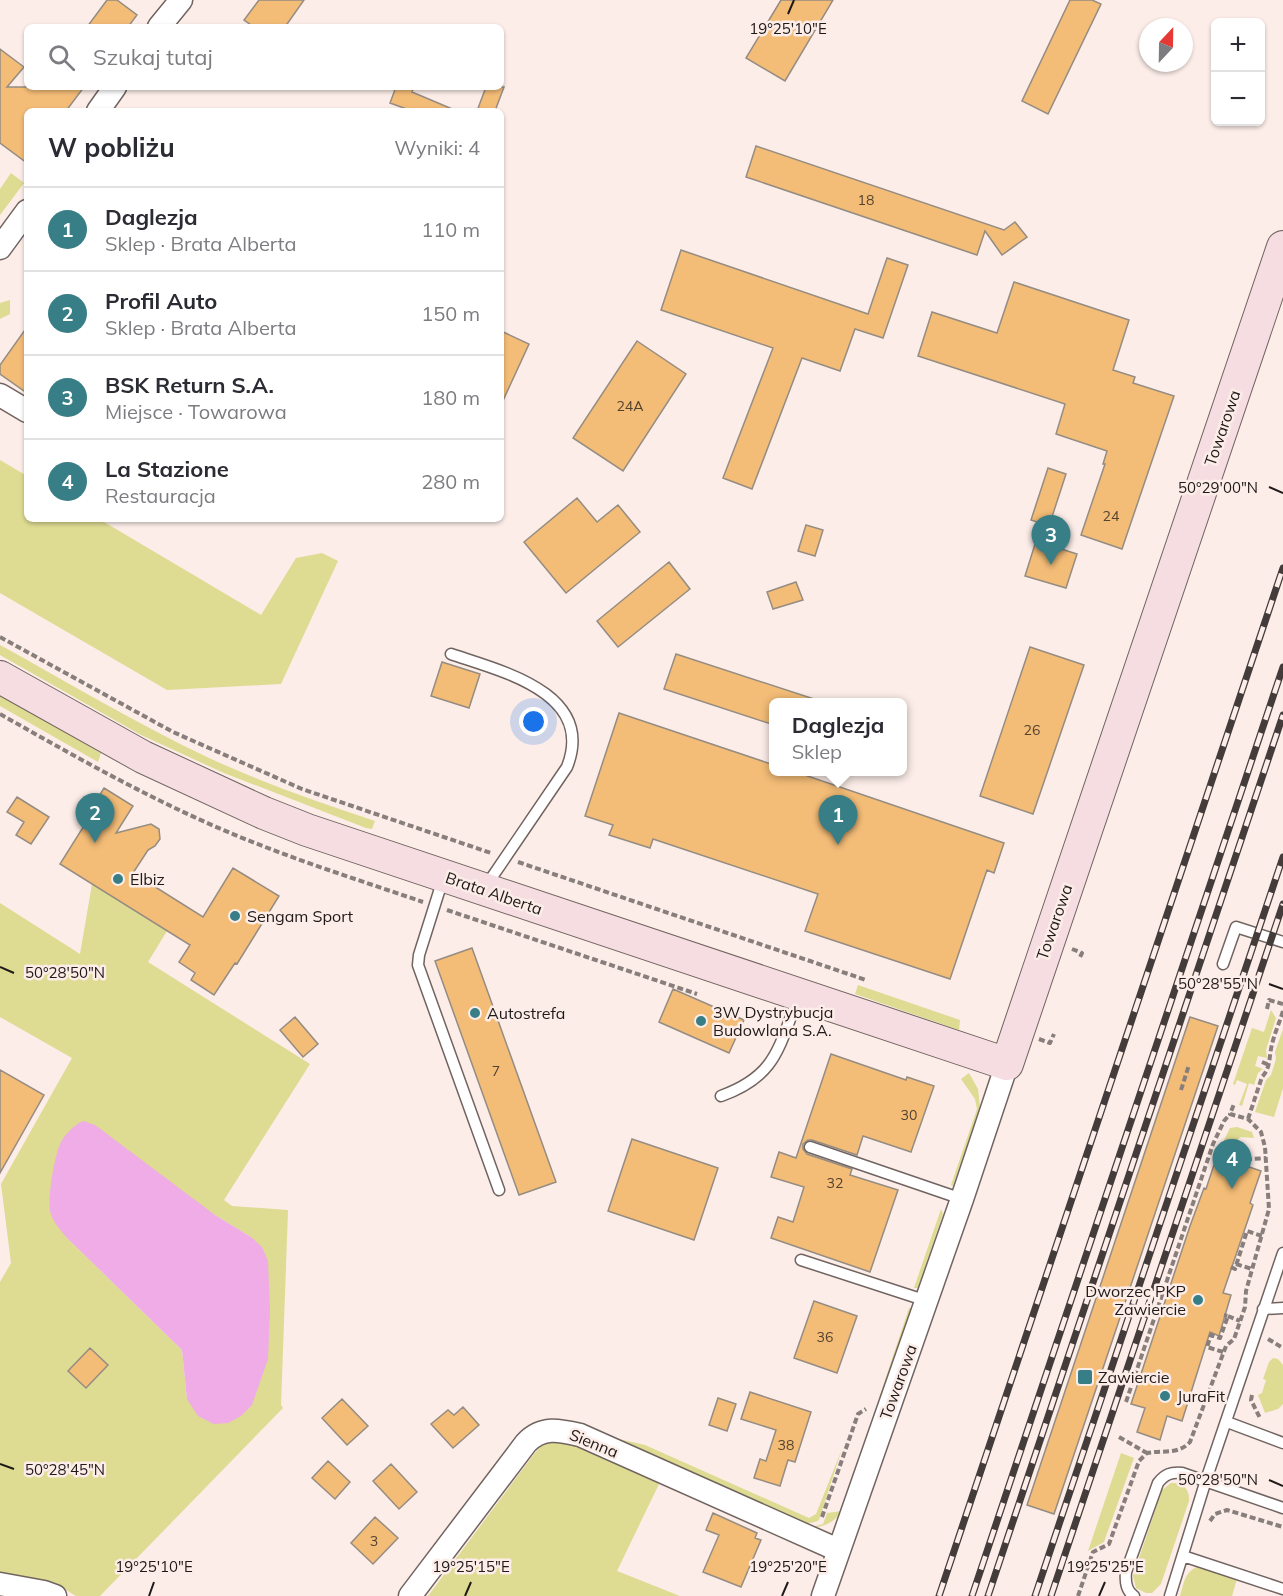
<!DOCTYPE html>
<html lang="pl">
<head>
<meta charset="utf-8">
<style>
  :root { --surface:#fff; --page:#f7f7f7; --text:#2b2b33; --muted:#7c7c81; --line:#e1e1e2; --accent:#377e87 }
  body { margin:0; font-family:Mulish,sans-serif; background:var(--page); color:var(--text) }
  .controls { position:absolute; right:18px; top:18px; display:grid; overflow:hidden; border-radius:9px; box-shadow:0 2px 4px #0004 }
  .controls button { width:54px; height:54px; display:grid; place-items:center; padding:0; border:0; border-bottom:2px solid var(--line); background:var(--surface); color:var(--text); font:30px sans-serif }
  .compass { position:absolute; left:1139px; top:18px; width:54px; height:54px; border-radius:50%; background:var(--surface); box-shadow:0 2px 4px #0004; rotate:22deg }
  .you { position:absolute; left:534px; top:722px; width:21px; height:21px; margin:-15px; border:4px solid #fff; border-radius:50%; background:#1a73e8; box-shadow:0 0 0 9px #1a73e833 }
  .badge { display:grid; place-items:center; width:39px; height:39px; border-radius:50%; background:var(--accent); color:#fff; font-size:20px; font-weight:700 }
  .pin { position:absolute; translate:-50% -50px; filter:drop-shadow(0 2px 3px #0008) }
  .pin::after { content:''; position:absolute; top:32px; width:21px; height:18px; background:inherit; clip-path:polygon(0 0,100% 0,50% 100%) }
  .popup { position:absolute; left:769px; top:698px; width:138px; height:78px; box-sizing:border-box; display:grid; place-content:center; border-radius:9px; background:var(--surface); filter:drop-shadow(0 2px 4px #0005); font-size:20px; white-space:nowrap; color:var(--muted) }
  .popup b { font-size:22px; color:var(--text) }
  .popup::after { content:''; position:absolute; left:50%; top:100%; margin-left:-12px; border:12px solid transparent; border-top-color:var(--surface) }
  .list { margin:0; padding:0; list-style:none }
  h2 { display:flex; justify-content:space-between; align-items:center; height:78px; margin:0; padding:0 24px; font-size:26px }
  h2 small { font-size:20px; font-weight:400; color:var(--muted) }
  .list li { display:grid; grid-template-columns:39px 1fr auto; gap:18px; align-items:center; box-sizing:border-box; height:84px; padding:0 24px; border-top:2px solid var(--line) }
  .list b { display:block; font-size:22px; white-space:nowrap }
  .list p { margin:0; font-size:20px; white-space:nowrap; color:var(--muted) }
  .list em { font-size:20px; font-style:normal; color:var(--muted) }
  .icon { flex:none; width:33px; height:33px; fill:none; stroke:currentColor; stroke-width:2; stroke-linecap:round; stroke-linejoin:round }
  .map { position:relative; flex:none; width:1283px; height:1596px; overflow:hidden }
  .search { position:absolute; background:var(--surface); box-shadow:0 2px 4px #0004; left:24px; top:24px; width:480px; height:66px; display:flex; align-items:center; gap:15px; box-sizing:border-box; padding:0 21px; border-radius:9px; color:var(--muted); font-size:22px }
  .panel { position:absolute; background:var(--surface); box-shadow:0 2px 4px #0004; left:24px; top:108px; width:480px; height:414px; border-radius:9px }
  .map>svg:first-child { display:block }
  .green { fill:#dedb92; fill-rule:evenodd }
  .water { fill:#eface6 }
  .building { fill:#f3bc77; stroke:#958c82; stroke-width:1.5 }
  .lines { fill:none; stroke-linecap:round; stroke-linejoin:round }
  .lane-casing { stroke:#716460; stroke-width:13 }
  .street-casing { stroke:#716460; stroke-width:25 }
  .secondary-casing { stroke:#716460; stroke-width:34 }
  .path { stroke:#887e7b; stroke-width:4; stroke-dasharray:6 3; stroke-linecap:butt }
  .lane { stroke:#fff; stroke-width:10 }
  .street { stroke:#fff; stroke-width:22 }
  .secondary { stroke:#f5dde2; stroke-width:32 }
  .rail-casing { stroke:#443c3b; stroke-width:7 }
  .rail { stroke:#fcede8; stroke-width:4.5; stroke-dasharray:14; stroke-linecap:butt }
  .ticks { fill:none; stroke:#1f1918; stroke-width:2 }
  .poi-dot { fill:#377e87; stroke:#fcede8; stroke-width:2 }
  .labels { text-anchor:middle; stroke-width:5; stroke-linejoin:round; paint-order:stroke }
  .number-label { font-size:14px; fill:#544230 }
  .street-label { font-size:16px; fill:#1f1918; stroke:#fcede8 }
  .poi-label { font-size:16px; fill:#1f1918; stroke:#fcede8; text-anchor:start }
  .ticks-label { font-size:15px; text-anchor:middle; fill:#1f1918; stroke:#fcede8; stroke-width:5; stroke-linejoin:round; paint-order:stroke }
</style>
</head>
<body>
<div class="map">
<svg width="1283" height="1596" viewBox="0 0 1283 1596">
  <rect width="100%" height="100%" fill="#fcede8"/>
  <!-- green -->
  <path class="green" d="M11 173 24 183 0 215V189Z
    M10 300V314L0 319V303Z
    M0 460 27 476V519H99L261 615 296 558 322 553 338 561 281 684 167 690 0 593Z
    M0 645C69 683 137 724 209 758 263 783 319 802 375 821L372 829 366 828 224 773 141 735 0 655Z
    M0 695 101 753 98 762 0 706Z
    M92 884 167 931 148 962 310 1064 224 1200 232 1206 288 1210 281 1405 283 1408 100 1596H76L66 1590 41 1581 0 1578V1282L11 1263 1 1184 72 1058 0 1017V903L80 954ZM60 1144 215 1215 251 1237 187 1399 182 1350 68 1239 50 1199Z
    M858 985 960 1020 959 1030 855 994Z
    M1271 1010 1276 1018 1266 1050 1267 1058 1258 1056 1255 1066 1263 1069 1258 1073 1254 1085 1249 1083 1242 1106 1239 1105 1247 1084 1237 1080 1235 1085 1233 1084 1252 1028 1264 1032Z
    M1283 1029V1088L1274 1117 1255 1112 1266 1080 1271 1075 1276 1059 1275 1052Z
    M969 1073 978 1089 980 1107 953 1186 951 1185 977 1109 975 1099 961 1079Z
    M1237 1127 1252 1132 1254 1138 1240 1137 1236 1143 1233 1141 1222 1144 1230 1128Z
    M941 1209 943 1214 918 1288H914Z
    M909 1308H912L882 1396 879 1398Z
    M1273 1358 1278 1359 1283 1365V1404L1278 1409 1265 1413 1258 1395 1262 1393 1266 1380 1263 1379 1269 1362Z
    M601 1435 645 1445 809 1518 816 1514 842 1449 819 1520C813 1524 806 1522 800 1525Z
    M561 1440 576 1444 660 1482 617 1571 680 1596H428L534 1454 545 1442Z
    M1121 1453 1134 1458 1104 1542 1088 1551Z
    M1171 1483C1183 1482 1190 1489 1189 1501L1161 1584 1152 1593H1146L1136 1588 1133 1576 1162 1490Z
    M842 1511C835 1522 823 1528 811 1527L823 1524 827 1513Z
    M1201 1566 1237 1579 1232 1596H1180C1184 1583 1185 1569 1201 1566Z"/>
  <!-- water -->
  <path class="water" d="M83 1121 95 1125 215 1215 251 1237 262 1247 268 1261 270 1309 268 1359 252 1405 241 1416 228 1423 214 1424 198 1416 187 1399 182 1350 68 1239C61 1231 52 1221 50 1211 48 1195 54 1159 60 1144 65 1134 73 1126 83 1121Z"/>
  <!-- building -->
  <path class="building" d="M107 0H117L137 15 128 27H87Z
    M259 0H304L285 27H254L244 20Z
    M781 0H833L785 81 746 58Z
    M1070 0H1092L1101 4 1048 114 1022 101Z
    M0 49 24 67 7 87H84L66 111H27V163L0 143Z
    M396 87H414L412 92 457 111H412L390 103Z
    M486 87H504L495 111H477Z
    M756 146 1004 230 1015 222 1027 237 1002 255 985 231 977 255 746 177Z
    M681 250 868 314 887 258 908 265 883 338 855 329 840 371 802 358 752 489 723 478 773 348 661 310Z
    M1014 282 1129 320 1113 370 1135 377 1133 383 1174 396 1122 549 1081 535 1105 464H1103L1107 451 1056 434 1065 404 918 356 932 312 997 333Z
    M27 327V393L0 374V365Z
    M501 331 529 344 501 405Z
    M637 341 686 374 623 471 573 438Z
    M1048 468 1066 474 1049 526 1031 520Z
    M577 498 597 522 618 505 640 532 566 593 524 542Z
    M806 525 823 530 815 556 798 551Z
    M1036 541 1077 554 1066 588 1025 576Z
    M669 562 690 589 618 647 597 621Z
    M796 582 803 600 773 609 767 592Z
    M1030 647 1084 665 1033 814 980 796Z
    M676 654 814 699 813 702H774V725L664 689Z
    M442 662 480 674 469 708 431 696Z
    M619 713 774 765V771H793L1004 843 994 873 987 870 950 979 805 931 818 894 653 839 650 848 609 835 613 825 585 816Z
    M104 788 133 806 116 833 151 824 159 829 160 839 155 846 148 850 133 873 203 917 233 868 279 896 237 964 235 963 214 995 191 980 195 973 179 962 190 945 60 864 99 802 96 801Z
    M17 797 49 817 31 844 16 835 24 822 7 812Z
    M472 948 556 1182 519 1195 435 961Z
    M673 989 744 1020 729 1053 659 1022Z
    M295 1017 318 1044 303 1057 280 1030Z
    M1190 1017 1218 1026 1054 1514 1027 1505Z
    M831 1054 906 1080 907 1077 934 1086 911 1152 863 1136 857 1155 812 1140H808L803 1144V1149L807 1154 852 1169 850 1175 898 1190 870 1272 771 1238 778 1217 793 1222 804 1187 771 1177 779 1152 796 1158Z
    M0 1070 44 1095 0 1173Z
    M632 1139 718 1168 694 1240 608 1211Z
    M1217 1156 1261 1171 1250 1203 1253 1205 1223 1293 1231 1295 1219 1336 1210 1332 1182 1421 1167 1416 1160 1440 1137 1432 1145 1408 1131 1404 1190 1226 1204 1188 1206 1189Z
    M814 1301 857 1316 837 1373 794 1358Z
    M90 1348 108 1365 86 1388 68 1371Z
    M750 1392 811 1412 795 1462 788 1460 780 1486 754 1478 760 1459 766 1461 776 1430 741 1419Z
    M718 1398 736 1404 727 1431 709 1425Z
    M342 1399 368 1426 347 1445 322 1418Z
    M463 1407 479 1425 453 1448 431 1424 448 1410 454 1415Z
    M328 1461 350 1482 335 1499 312 1478Z
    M391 1464 417 1492 399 1509 373 1481Z
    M713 1513 757 1533 755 1538 761 1540 741 1587 703 1572 719 1535 706 1530Z
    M375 1517 398 1538 373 1564 351 1543Z"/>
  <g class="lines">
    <defs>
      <path id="lane" d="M451 654C501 671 596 693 567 767L486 886
        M443 879 419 955 418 965 499 1190
        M1223 964 1236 927 1283 942
        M721 1096C776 1076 778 1049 798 998
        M810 1147 962 1199
        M801 1260 927 1301
        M1263 1309 1283 1308
        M1227 1422 1283 1443
        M1183 1556 1283 1589
        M1134 1596C1126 1591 1125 1582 1126 1572L1158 1483C1165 1474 1171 1472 1182 1473L1283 1508
        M1170 1596 1206 1480 1283 1253"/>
      <path id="street" d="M159 27 181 0
        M98 111 115 87
        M0 248 27 211
        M0 395 27 411
        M0 1584 44 1592 55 1596
        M410 1596 526 1443C542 1426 559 1430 580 1435L838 1550
        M823 1596 962 1199 1007 1064"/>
      <path id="secondary" d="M0 677 143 757 264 813 307 830 1007 1064 1283 247"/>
    </defs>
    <!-- lane casing -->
    <use href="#lane" class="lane-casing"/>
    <!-- street casing -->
    <use href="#street" class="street-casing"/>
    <!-- secondary casing -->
    <use href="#secondary" class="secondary-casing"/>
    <!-- path -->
    <path class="path" d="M0 637 173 732 302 789 491 853
      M0 714C67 752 134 790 205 822 276 854 350 877 423 902
      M518 862 866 980
      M447 910 697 994
      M1072 949 1082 953 1079 959
      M1267 1009 1269 1000 1283 1004
      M1039 1039 1050 1043 1054 1034
      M1262 1062 1269 1065
      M1181 1090 1189 1065
      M1248 1119 1262 1077C1270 1068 1269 1060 1271 1049 1273 1037 1279 1024 1283 1011
      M1239 1163 1240 1160 1266 1158
      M1236 1264 1252 1269
      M1231 1267 1235 1269 1247 1231 1262 1236
      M1228 1316 1240 1321
      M1268 1339 1283 1348
      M1223 1352 1207 1347 1211 1335 1220 1338 1228 1316 1224 1315
      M1252 1395 1251 1400 1260 1418
      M1126 1402 1213 1144 1224 1121 1230 1114
      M1119 1437 1147 1453
      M822 1517 858 1414 866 1409
      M1210 1521 1215 1514 1227 1510 1283 1527
      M1078 1596 1093 1552 1109 1544 1139 1461 1147 1453C1163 1450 1178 1455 1190 1442L1226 1346 1234 1339 1245 1307 1246 1291 1269 1209 1265 1147 1261 1132 1248 1119 1230 1114 1234 1104"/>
    <!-- lane -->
    <use href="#lane" class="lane"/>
    <!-- street -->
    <use href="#street" class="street"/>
    <!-- secondary -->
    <use href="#secondary" class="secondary"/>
    <defs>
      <path id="rail" d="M939 1596 1283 568
        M972 1596 1283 667
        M988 1596 1283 715
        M1035 1596 1283 857
        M1051 1596 1283 904"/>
    </defs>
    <!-- rail casing -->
    <use href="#rail" class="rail-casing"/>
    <!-- rail -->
    <use href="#rail" class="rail"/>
  </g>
  <!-- ticks -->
  <path class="ticks" d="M788 14 794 0M1269 487 1283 493M0 967 14 973M1269 984 1283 989M0 1464 14 1469M1269 1480 1283 1486M149 1596 154 1582M465 1596 471 1582M782 1596 788 1582M1099 1596 1105 1582"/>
  <!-- markers -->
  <g class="poi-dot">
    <circle cx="118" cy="879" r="6"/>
    <circle cx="235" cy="916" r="6"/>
    <circle cx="475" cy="1013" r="6"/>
    <circle cx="701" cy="1021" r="6"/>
    <circle cx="1198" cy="1300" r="6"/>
    <rect x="1077" y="1369" width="16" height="16" rx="3"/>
    <circle cx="1165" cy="1396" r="6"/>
  </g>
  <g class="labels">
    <!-- number labels -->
    <g class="number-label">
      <text x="866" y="205">18</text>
      <text x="630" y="411">24A</text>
      <text x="1111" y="521">24</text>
      <text x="1032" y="735">26</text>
      <text x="496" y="1076">7</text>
      <text x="909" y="1120">30</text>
      <text x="835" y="1188">32</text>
      <text x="825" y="1342">36</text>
      <text x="786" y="1450">38</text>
      <text x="374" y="1546">3</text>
    </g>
    <!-- street labels -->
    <g class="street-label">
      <text transform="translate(1222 428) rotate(-71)" y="6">Towarowa</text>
      <text transform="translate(494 893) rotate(19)" y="6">Brata Alberta</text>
      <text transform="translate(1054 922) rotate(-71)" y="6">Towarowa</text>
      <text transform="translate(898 1382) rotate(-70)" y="6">Towarowa</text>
      <text transform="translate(594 1443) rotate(22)" y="6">Sienna</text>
    </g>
    <!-- poi labels -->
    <g class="poi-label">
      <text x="130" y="885">Elbiz</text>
      <text x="247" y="922">Sengam Sport</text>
      <text x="713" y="1018">3W Dystrybucja<tspan x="713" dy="18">Budowlana S.A.</tspan></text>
      <text x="487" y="1019">Autostrefa</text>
      <text x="1186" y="1297" text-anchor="end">Dworzec PKP<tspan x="1186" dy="18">Zawiercie</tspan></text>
      <text x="1098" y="1383">Zawiercie</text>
      <text x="1177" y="1402">JuraFit</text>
    </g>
  </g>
  <g class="ticks-label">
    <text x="788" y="34">19°25'10"E</text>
    <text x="1218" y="493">50°29'00"N</text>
    <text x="65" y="978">50°28'50"N</text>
    <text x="1218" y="989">50°28'55"N</text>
    <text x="65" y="1475">50°28'45"N</text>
    <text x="1218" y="1485">50°28'50"N</text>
    <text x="154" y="1572">19°25'10"E</text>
    <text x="471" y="1572">19°25'15"E</text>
    <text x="788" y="1572">19°25'20"E</text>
    <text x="1105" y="1572">19°25'25"E</text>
  </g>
</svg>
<div class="controls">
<button>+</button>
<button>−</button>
</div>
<svg class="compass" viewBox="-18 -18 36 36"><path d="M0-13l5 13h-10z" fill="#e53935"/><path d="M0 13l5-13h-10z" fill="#7c7c81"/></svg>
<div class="you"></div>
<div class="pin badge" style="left:838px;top:845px">1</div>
<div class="popup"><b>Daglezja</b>Sklep</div>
<div class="pin badge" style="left:95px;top:843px">2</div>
<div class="pin badge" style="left:1051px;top:565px">3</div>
<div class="pin badge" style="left:1232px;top:1189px">4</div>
<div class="search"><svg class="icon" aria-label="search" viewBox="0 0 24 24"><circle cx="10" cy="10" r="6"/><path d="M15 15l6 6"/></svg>Szukaj tutaj</div>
<section class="panel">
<h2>W pobliżu<small>Wyniki: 4</small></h2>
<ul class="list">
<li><span class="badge">1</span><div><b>Daglezja</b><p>Sklep · Brata Alberta</p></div><em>110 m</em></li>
<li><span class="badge">2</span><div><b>Profil Auto</b><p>Sklep · Brata Alberta</p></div><em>150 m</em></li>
<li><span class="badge">3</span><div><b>BSK Return S.A.</b><p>Miejsce · Towarowa</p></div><em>180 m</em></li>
<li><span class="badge">4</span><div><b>La Stazione</b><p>Restauracja</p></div><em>280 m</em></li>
</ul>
</section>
</div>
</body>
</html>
